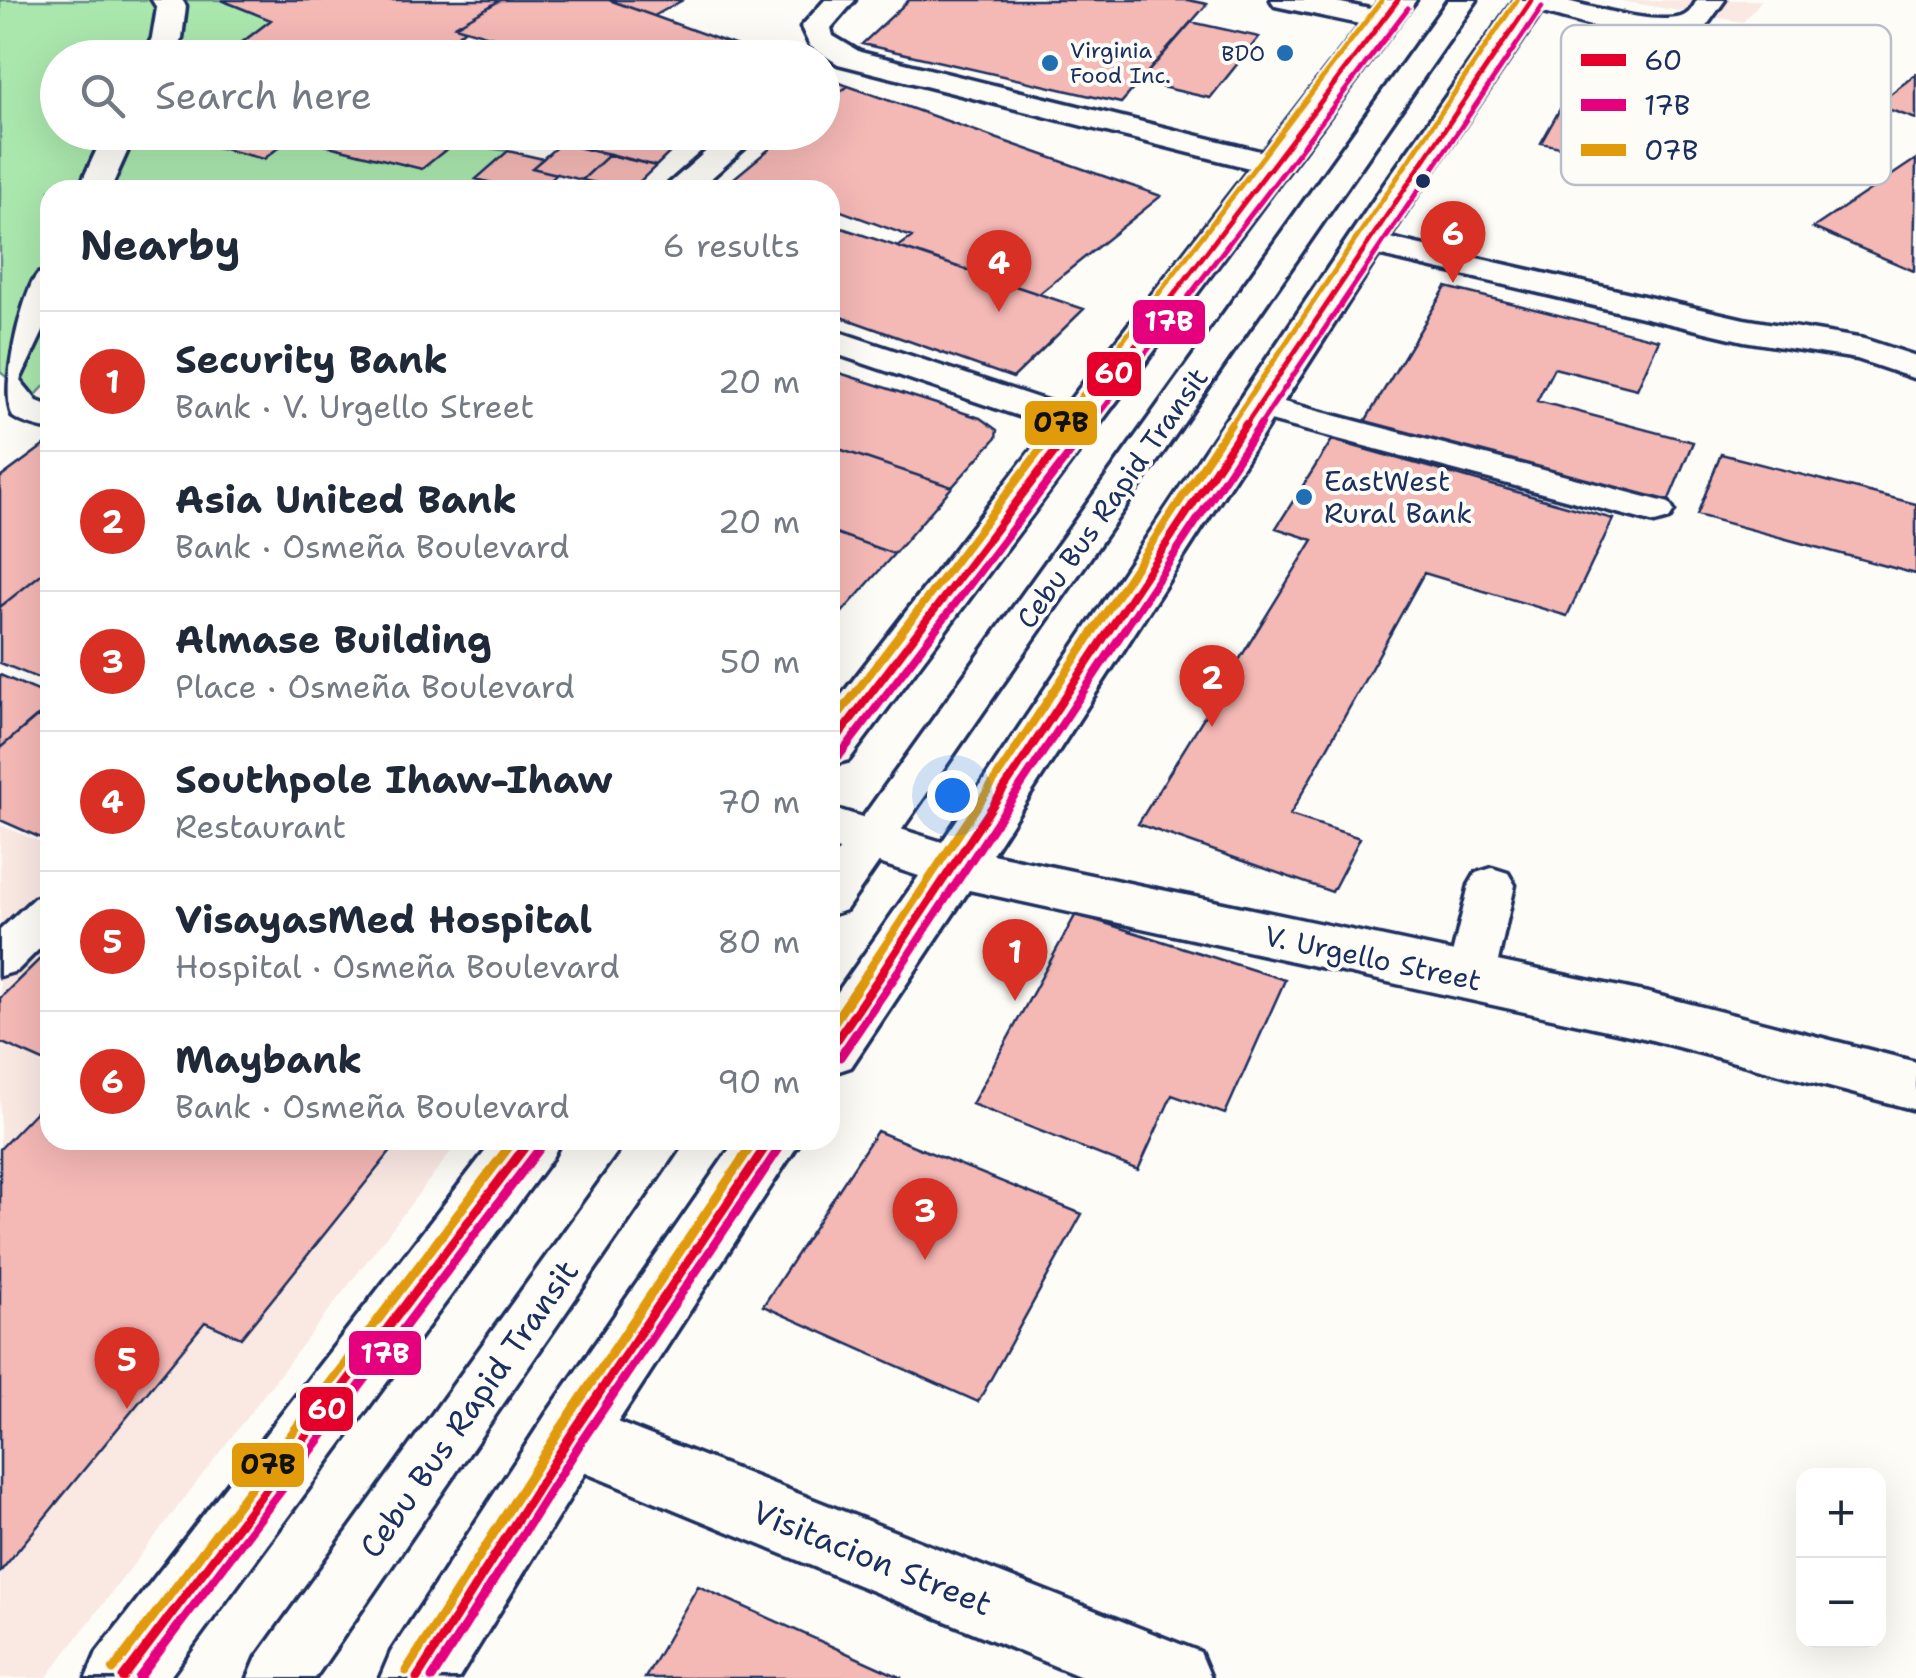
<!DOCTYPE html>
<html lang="en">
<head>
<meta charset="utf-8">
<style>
  :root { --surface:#fff; --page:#f2f2f3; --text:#1f2937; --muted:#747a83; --line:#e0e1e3; --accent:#d93025 }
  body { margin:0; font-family:"Shantell Sans",sans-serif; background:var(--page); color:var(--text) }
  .controls { position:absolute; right:30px; bottom:30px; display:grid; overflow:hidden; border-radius:20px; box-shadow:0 10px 40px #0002 }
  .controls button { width:90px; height:90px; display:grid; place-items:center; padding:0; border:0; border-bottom:2px solid var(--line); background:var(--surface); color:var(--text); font:50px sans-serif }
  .you { position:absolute; left:952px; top:795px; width:35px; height:35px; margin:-25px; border:8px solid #fff; border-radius:50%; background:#1a73e8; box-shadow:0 0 0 15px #1a73e833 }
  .badge { display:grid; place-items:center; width:65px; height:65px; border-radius:50%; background:var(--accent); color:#fff; font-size:32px; font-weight:700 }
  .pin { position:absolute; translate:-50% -82px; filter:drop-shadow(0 2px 5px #0008) }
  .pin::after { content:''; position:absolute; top:52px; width:35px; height:30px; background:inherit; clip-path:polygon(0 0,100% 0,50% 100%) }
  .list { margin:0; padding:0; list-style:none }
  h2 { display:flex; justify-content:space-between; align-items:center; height:130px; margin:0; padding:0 40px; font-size:42px }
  h2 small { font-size:32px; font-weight:400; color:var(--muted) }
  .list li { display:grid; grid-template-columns:65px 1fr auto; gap:30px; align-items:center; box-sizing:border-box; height:140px; padding:0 40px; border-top:2px solid var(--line) }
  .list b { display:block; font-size:38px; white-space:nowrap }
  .list p { margin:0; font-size:32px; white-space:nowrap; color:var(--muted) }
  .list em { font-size:32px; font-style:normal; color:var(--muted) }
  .icon { flex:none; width:55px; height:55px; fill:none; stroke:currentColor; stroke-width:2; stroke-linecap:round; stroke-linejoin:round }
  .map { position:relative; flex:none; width:1916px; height:1678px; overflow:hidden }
  .search { position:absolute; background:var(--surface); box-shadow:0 10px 40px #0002; left:40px; top:40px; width:800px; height:110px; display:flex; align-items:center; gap:25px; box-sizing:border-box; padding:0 35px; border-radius:55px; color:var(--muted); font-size:38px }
  .panel { position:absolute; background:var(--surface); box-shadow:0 10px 40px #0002; left:40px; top:180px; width:800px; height:970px; border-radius:30px }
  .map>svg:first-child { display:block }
  .built { fill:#fae8e3 }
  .green { fill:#aae7ad; stroke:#628b86; stroke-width:2.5 }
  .building { fill:#f4b8b5; stroke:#1b2f5e; stroke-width:2.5 }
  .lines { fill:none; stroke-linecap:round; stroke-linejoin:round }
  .lane-casing { stroke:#1b2f5e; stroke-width:7 }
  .street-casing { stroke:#1b2f5e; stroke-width:7 }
  .secondary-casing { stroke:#1b2f5e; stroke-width:7 }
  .lane { fill:#fdfcf7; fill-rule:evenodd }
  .street { fill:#fdfcf7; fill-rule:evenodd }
  .secondary { fill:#fdfcf7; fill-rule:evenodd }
  .bus-1-far2-casing { stroke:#fdfcf7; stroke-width:10 }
  .bus-1-far1-casing { stroke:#fdfcf7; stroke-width:15 }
  .bus-1-casing { stroke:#fdfcf7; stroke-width:16 }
  .bus-2-far2-casing { stroke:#fdfcf7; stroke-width:10 }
  .bus-2-far1-casing { stroke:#fdfcf7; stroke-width:15 }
  .bus-2-casing { stroke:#fdfcf7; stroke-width:16 }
  .bus-3-far2-casing { stroke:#fdfcf7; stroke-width:10 }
  .bus-3-far1-casing { stroke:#fdfcf7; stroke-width:15 }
  .bus-3-casing { stroke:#fdfcf7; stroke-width:16 }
  .bus-1-far2 { stroke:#e4002b; stroke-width:5 }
  .bus-1-far1 { stroke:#e4002b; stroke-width:8 }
  .bus-1 { stroke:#e4002b; stroke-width:9 }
  .bus-2-far2 { stroke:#e5007d; stroke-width:5 }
  .bus-2-far1 { stroke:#e5007d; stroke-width:8 }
  .bus-2 { stroke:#e5007d; stroke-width:9 }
  .bus-3-far2 { stroke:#e19a09; stroke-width:5 }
  .bus-3-far1 { stroke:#e19a09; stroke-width:8 }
  .bus-3 { stroke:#e19a09; stroke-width:9 }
  .poi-dot { fill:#1f6fb2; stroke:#fdfcf7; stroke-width:4 }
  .bus-dot { fill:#1b2f5e; stroke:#fdfcf7; stroke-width:4 }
  .labels { text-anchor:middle; stroke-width:8; stroke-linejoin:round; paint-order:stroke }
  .far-poi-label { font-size:22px; fill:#1b2f5e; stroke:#fdfcf7; text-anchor:start }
  .poi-label { font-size:28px; fill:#1b2f5e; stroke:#fdfcf7; text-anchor:start }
  .street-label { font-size:28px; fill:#1b2f5e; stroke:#fdfcf7 }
  .near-street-label { font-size:32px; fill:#1b2f5e; stroke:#fdfcf7 }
  .key { fill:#fdfcf7; stroke:#b9bec9; stroke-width:2.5 }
  .key-label { font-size:28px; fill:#1b2f5e }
  .line-badge { stroke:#fdfcf7; stroke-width:4 }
  .badge-label { font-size:28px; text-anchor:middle; font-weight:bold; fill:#fff }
  .pale-badge-label { font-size:28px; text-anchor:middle; font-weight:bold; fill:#111 }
</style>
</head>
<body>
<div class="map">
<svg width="1916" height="1678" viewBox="0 0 1916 1678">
  <rect width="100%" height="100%" fill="#fdfcf7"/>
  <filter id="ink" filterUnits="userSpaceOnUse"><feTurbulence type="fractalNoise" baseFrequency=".01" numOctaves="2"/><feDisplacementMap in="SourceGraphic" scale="20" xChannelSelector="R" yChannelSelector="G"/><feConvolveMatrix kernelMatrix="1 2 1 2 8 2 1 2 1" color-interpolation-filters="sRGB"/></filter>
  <g filter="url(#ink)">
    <!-- built -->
    <path class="built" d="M1616 0H1762L1743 22Z
      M0 825 50 846V1140H460L46 1678H0Z"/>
    <!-- green -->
    <path class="green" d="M0 0H221L271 20 222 57 58 58V132L156 133 264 159 298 133H335L322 144 421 169 454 143 508 151 477 179 521 190H50V380L33 398 0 372Z"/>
    <!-- building -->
    <path class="building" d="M221 0H496L499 1 455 26 465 29 431 58H222L271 20Z
      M609 0H683L654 16Z
      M609 0 654 16 770 58H564L455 26 501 0Z
      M909 0H1188L1207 4 1121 103 862 44Z
      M1191 22 1259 37 1210 98 1139 82Z
      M460 34 562 57 431 58Z
      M1600 38 1714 61 1661 169 1541 143Z
      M1916 74V119L1876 105Z
      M822 76 848 86 822 106Z
      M848 86 1106 177 1161 196 1039 294 898 247 912 237 830 207V190L722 188 790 132H822V106Z
      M156 132H298L264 159Z
      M335 132H413L454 143 422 169 321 144Z
      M476 132H540L525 147 474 135Z
      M540 132H691L656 166 535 137Z
      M561 143 610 154 582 180 532 168Z
      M508 151 543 159 532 168 557 174 541 190H521L476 179Z
      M610 154 656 166 631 190 582 180Z
      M1916 159 1914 271 1813 228Z
      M830 224 1039 294 1084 309 1013 378 830 313Z
      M1446 287 1659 340 1637 389 1554 368 1537 401 1693 442 1667 504 1364 423Z
      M830 370 980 418 997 430 996 438 952 487 830 446Z
      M1332 440 1613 519 1567 616 1424 573 1290 815 1360 838 1332 892 1138 824 1313 540 1276 528Z
      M50 441V567L0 607V478Z
      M830 446 952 487 894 554 830 531Z
      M1721 454 1916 504V574L1697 515Z
      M830 531 894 554 830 626Z
      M50 567V683L0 663V607Z
      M0 675 50 696V706L0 748Z
      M36 717 50 723V842L0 820V748Z
      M1076 914 1285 980 1225 1114 1172 1095 1138 1170 972 1104Z
      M50 949V1064L0 1042V998Z
      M50 1097V1140H400L241 1338 205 1322 0 1572V1149Z
      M877 1131 1082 1214 978 1402 763 1306Z
      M698 1586 902 1678H645Z"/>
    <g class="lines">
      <defs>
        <path id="lane" d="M152 0H182L186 6 182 38 172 58H142L152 38 157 8Z
          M825 0H855L831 28 833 36 860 52 1284 157 1289 164 1284 171 1273 174 838 64 810 46 801 27Z
          M1271 0H1327L1393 14 1398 20 1393 26 1383 29 1275 6Z
          M1448 0H1477L846 910 830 915V863Z
          M1563 0C1593 7 1652 25 1681 17 1690 14 1693 7 1697 0H1725L1705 28C1649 49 1576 21 1521 7L1517 1Z
          M105 132H136L110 190H78Z
          M728 132H752L756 138 698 190H662Z
          M1368 233 1744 319 1864 339 1916 356V379L1857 359 1744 341 1356 250 1351 243 1356 236Z
          M50 271V317L20 380 37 401 50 406V430C38 427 23 424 13 417 0 392 19 310 33 281L38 274Z
          M830 329 1089 415 1094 423 1089 431 1076 434 1063 431 830 352Z
          M1261 396 1669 503 1674 511 1669 519 1655 523 1248 415 1243 407 1248 399Z
          M1492 868 1508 873 1515 885 1494 979 1487 992 1470 997 1453 992 1446 979 1469 885 1476 873Z
          M50 893V938L17 971 0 976V930L34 898Z
          M630 1140H684L315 1678H248L257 1657Z"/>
        <path id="street" d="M571 1404 1200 1652 1211 1678H1084L547 1457 536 1435 547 1413Z"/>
        <path id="secondary" d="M1380 0H1416L849 760 830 765V710Z
          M1514 0H1550L1425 183 992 854 1648 993 1916 1062V1110L1648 1039 969 890 851 1067 830 1074V1003L919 876 830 847V807L942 842 1385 183Z
          M494 1140H561L552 1158 169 1678H86L97 1652Z
          M736 1140H801L595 1457 459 1678H380L391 1652 547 1413Z"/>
      </defs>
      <!-- lane casing -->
      <use href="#lane" class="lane-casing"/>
      <!-- street casing -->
      <use href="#street" class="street-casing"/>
      <!-- secondary casing -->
      <use href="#secondary" class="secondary-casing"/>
      <!-- lane -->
      <use href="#lane" class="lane"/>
      <!-- street -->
      <use href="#street" class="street"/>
      <!-- secondary -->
      <use href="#secondary" class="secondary"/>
      <defs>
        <path id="bus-1-far2" d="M1074 426 1398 0
          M1245 426 1532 0"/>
        <path id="bus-1-far1" d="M830 747 1076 424
          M881 974 1246 424"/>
        <path id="bus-1" d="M830 1050 883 972
          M123 1678 530 1140
          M417 1678 571 1435 770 1140"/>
        <path id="bus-2-far2" d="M1090 426 1408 8
          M1259 426 1542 7"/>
        <path id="bus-2-far1" d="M840 755 1092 424
          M896 974 1261 424"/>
        <path id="bus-2" d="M840 1057 898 972
          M139 1678 540 1148
          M432 1678 581 1442 780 1147"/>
        <path id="bus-3-far2" d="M1058 426 1382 0
          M1230 426 1517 0"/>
        <path id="bus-3-far1" d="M830 726 1060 424
          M866 974 1231 424"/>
        <path id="bus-3" d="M830 1028 868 972
          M113 1670 514 1140
          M406 1671 561 1428 755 1140"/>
      </defs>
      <!-- bus-1-far2 casing -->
      <use href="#bus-1-far2" class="bus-1-far2-casing"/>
      <!-- bus-1-far1 casing -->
      <use href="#bus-1-far1" class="bus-1-far1-casing"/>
      <!-- bus-1 casing -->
      <use href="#bus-1" class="bus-1-casing"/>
      <!-- bus-2-far2 casing -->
      <use href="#bus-2-far2" class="bus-2-far2-casing"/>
      <!-- bus-2-far1 casing -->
      <use href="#bus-2-far1" class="bus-2-far1-casing"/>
      <!-- bus-2 casing -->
      <use href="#bus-2" class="bus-2-casing"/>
      <!-- bus-3-far2 casing -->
      <use href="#bus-3-far2" class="bus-3-far2-casing"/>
      <!-- bus-3-far1 casing -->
      <use href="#bus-3-far1" class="bus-3-far1-casing"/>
      <!-- bus-3 casing -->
      <use href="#bus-3" class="bus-3-casing"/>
      <!-- bus-1-far2 -->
      <use href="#bus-1-far2" class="bus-1-far2"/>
      <!-- bus-1-far1 -->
      <use href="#bus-1-far1" class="bus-1-far1"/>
      <!-- bus-1 -->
      <use href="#bus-1" class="bus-1"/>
      <!-- bus-2-far2 -->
      <use href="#bus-2-far2" class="bus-2-far2"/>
      <!-- bus-2-far1 -->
      <use href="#bus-2-far1" class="bus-2-far1"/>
      <!-- bus-2 -->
      <use href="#bus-2" class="bus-2"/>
      <!-- bus-3-far2 -->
      <use href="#bus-3-far2" class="bus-3-far2"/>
      <!-- bus-3-far1 -->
      <use href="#bus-3-far1" class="bus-3-far1"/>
      <!-- bus-3 -->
      <use href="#bus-3" class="bus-3"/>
    </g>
  </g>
  <!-- markers -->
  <g class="poi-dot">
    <circle cx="1285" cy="53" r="10"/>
    <circle cx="1050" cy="63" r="10"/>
    <circle cx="1304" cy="497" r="10"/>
  </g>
  <circle class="bus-dot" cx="1423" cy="181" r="9"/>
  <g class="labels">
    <!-- far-poi labels -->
    <g class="far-poi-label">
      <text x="1070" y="58">Virginia<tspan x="1070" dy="25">Food Inc.</tspan></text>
      <text x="1265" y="61" text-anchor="end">BDO</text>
    </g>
    <!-- poi labels -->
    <g class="poi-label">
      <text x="1324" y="491">EastWest<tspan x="1324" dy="32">Rural Bank</tspan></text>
    </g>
    <!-- street labels -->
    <g class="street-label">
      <text transform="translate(1112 498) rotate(-55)" y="10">Cebu Bus Rapid Transit</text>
      <text transform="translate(1373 958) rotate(12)" y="10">V. Urgello Street</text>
    </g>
    <!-- near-street labels -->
    <g class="near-street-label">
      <text transform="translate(469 1409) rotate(-55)" y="11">Cebu Bus Rapid Transit</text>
      <text transform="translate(872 1558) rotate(22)" y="11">Visitacion Street</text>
    </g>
  </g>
  <!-- legend -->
  <rect x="1561" y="25" width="330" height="160" rx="15" class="key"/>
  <rect x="1581" y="54" width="45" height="12" fill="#e4002b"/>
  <rect x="1581" y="99" width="45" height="12" fill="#e5007d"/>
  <rect x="1581" y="144" width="45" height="12" fill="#e19a09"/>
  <g class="key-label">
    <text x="1644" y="70">60</text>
    <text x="1644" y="115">17B</text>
    <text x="1644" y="160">07B</text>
  </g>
  <g class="line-badge">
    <rect x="1131" y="298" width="76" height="48" rx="10" fill="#e5007d"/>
    <rect x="1085" y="350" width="58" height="48" rx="10" fill="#e4002b"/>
    <rect x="1023" y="399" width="76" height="48" rx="10" fill="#e19a09"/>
    <rect x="347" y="1329" width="76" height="48" rx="10" fill="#e5007d"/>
    <rect x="298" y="1385" width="57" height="48" rx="10" fill="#e4002b"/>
    <rect x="230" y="1441" width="76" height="48" rx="10" fill="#e19a09"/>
  </g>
  <g class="badge-label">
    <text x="1169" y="331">17B</text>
    <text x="1114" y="383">60</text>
    <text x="385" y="1363">17B</text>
    <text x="327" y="1419">60</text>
  </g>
  <g class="pale-badge-label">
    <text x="1061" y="432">07B</text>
    <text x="268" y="1474">07B</text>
  </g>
</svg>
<div class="controls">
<button>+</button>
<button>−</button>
</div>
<div class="you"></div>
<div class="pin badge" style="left:1015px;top:1001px">1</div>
<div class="pin badge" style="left:1212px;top:727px">2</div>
<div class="pin badge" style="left:925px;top:1260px">3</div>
<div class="pin badge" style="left:999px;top:312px">4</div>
<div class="pin badge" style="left:127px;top:1409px">5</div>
<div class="pin badge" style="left:1453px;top:283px">6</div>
<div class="search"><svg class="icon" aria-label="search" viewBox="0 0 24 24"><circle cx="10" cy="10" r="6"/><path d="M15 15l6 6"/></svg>Search here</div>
<section class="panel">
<h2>Nearby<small>6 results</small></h2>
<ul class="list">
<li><span class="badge">1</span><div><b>Security Bank</b><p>Bank · V. Urgello Street</p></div><em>20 m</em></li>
<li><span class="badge">2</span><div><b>Asia United Bank</b><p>Bank · Osmeña Boulevard</p></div><em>20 m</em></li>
<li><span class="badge">3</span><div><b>Almase Building</b><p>Place · Osmeña Boulevard</p></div><em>50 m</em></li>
<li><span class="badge">4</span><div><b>Southpole Ihaw-Ihaw</b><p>Restaurant</p></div><em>70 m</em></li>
<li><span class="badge">5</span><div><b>VisayasMed Hospital</b><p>Hospital · Osmeña Boulevard</p></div><em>80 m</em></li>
<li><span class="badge">6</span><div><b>Maybank</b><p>Bank · Osmeña Boulevard</p></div><em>90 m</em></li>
</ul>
</section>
</div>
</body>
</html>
